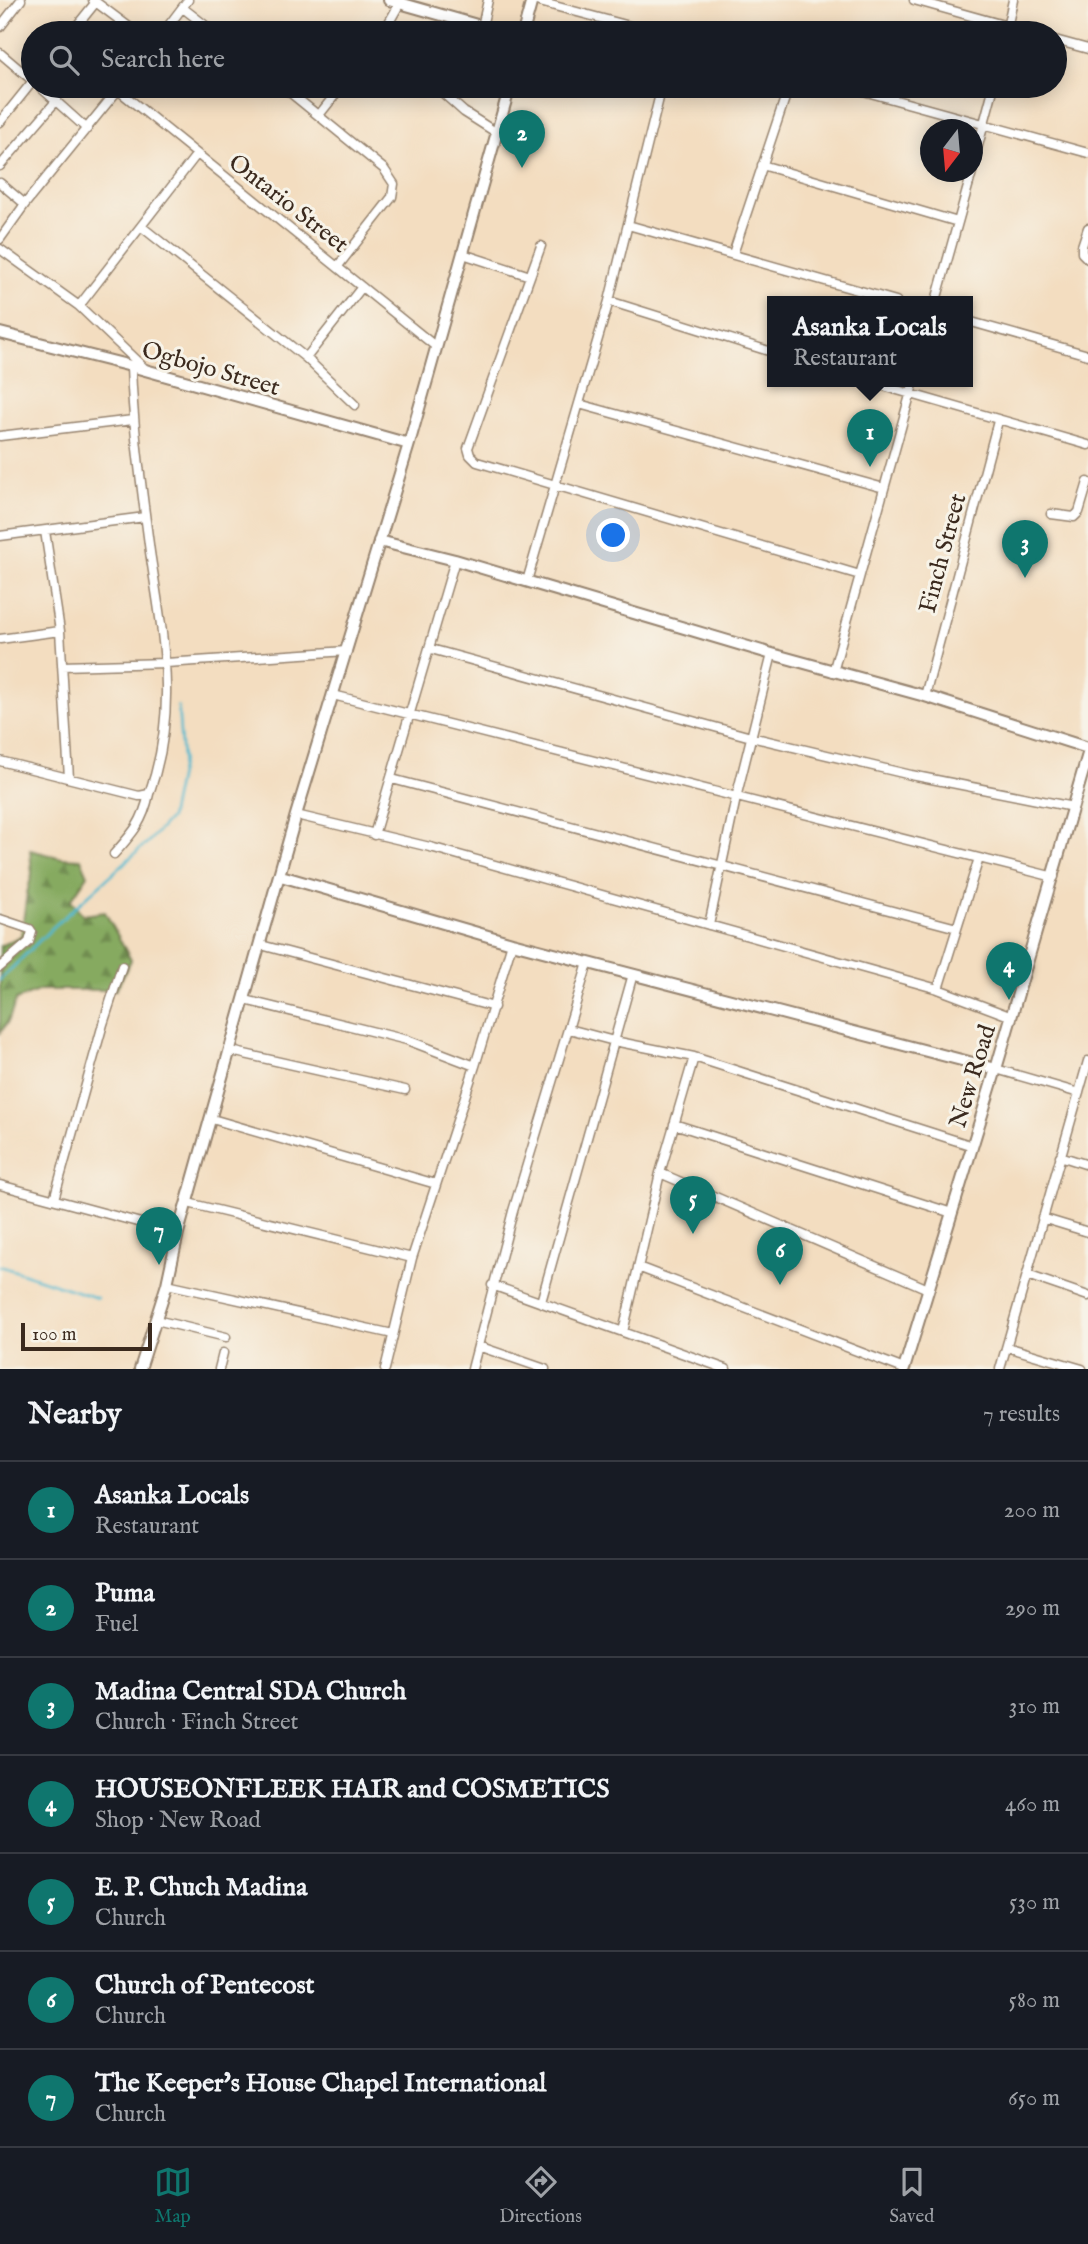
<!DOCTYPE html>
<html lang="en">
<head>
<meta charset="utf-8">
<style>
  :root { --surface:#171b24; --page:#242831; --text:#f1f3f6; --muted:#9ea1a6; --line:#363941; --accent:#0f766e }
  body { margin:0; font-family:"IM FELL English",serif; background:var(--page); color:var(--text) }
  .compass { position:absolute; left:920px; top:119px; width:63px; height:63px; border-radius:50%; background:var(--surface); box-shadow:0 4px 18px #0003; rotate:196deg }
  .scale { position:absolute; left:21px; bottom:18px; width:131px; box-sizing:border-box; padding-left:7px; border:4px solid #3b2a1e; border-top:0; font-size:19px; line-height:24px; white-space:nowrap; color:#3b2a1e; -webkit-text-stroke:5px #f7f3e8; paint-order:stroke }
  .you { position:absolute; left:614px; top:536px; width:24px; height:24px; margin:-18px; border:5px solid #fff; border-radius:50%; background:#1a73e8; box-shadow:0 0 0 10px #1a73e833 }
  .badge { display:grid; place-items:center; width:46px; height:46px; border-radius:50%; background:var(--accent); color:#fff; font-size:23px; font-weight:700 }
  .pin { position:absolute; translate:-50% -58px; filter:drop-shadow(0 2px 4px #0008) }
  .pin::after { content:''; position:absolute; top:37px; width:24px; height:21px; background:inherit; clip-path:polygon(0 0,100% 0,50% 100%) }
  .popup { position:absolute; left:767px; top:296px; width:206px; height:91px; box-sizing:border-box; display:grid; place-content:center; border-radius:0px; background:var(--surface); filter:drop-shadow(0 2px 5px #0005); font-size:23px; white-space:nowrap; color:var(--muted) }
  .popup b { font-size:26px; color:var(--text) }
  .popup::after { content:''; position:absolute; left:50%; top:100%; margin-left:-14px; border:14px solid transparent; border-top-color:var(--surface) }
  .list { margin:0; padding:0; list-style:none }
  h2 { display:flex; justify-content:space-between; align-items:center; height:91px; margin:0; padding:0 28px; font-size:30px }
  h2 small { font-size:23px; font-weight:400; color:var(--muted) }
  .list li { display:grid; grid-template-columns:46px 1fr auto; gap:21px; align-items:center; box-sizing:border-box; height:98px; padding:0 28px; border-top:2px solid var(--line) }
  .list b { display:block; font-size:26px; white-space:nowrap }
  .list p { margin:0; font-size:23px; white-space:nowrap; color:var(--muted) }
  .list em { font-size:23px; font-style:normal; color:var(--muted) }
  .icon { flex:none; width:38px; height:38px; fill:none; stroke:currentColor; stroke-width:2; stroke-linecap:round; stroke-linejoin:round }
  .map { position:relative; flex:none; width:1088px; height:1369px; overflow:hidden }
  .search { position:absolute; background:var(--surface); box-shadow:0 4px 18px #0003; left:21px; right:21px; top:21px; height:77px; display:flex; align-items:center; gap:18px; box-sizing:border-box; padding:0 24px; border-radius:38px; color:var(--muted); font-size:26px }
  .sheet { height:777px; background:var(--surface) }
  nav { display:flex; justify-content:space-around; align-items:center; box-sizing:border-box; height:98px; border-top:2px solid var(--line); background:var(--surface); font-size:19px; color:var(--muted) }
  nav a { display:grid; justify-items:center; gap:4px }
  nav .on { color:var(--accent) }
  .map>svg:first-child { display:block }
  .forest { fill:url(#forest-firs); stroke:#606a3f; stroke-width:2 }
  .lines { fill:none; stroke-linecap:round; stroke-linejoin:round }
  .stream { stroke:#51b9cf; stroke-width:2.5 }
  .minor-casing { stroke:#97846f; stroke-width:11 }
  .tertiary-casing { stroke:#97846f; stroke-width:14 }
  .minor { stroke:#fff; stroke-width:8 }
  .tertiary { stroke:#fff; stroke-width:10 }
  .labels { text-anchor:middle; stroke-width:6; stroke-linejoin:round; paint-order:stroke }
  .street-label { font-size:24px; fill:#3b2a1e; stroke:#f7f3e8 }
</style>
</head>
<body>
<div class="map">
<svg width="1088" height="1369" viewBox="0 0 1088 1369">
  <defs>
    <pattern id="forest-firs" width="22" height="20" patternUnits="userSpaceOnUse" patternTransform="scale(1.75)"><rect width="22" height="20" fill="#86aa60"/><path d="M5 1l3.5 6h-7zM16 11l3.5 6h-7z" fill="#6f8b4f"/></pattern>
  </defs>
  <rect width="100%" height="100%" fill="#f7f3e8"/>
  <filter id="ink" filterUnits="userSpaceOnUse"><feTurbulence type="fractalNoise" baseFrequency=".0143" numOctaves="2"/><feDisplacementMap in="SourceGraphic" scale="14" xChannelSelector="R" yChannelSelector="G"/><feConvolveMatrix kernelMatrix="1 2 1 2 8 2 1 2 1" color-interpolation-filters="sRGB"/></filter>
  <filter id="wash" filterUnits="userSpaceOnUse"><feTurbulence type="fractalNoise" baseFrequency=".00686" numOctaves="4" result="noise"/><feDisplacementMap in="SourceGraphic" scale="28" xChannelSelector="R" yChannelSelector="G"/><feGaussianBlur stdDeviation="1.57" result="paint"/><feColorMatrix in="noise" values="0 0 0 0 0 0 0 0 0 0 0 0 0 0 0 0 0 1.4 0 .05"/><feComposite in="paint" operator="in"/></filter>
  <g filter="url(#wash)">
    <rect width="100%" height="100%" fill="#f3ddc0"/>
    <!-- forest -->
    <path class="forest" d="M30 850 62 858 81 859 88 875 71 900 83 915 105 912 131 960 116 990H40L16 1000 8 1022 0 1033V946L21 936 27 893 32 874Z"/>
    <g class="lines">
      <!-- stream -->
      <path class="stream" d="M0 980 51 929 150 840 170 818 182 759 178 706
        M0 1266 97 1298"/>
    </g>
  </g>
  <g filter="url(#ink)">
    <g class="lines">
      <defs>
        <path id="minor" d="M93 0 137 33
          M532 0 656 33
          M914 0 1032 33
          M183 8 215 33
          M0 27 21 0
          M482 27 488 0
          M71 33 96 2
          M163 33 188 0
          M383 33 400 3
          M1006 33 1013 0
          M1055 40 1088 49
          M0 53 33 81
          M39 86 87 129
          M282 86 384 169 394 184 392 197 338 266
          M435 86 464 112 497 133
          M845 86 1088 153
          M118 90 435 346
          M319 115 342 86
          M0 122 33 81
          M762 165 958 222
          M0 166 57 100
          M972 168 994 86
          M0 183 25 204
          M628 225 896 301
          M142 227 306 358 355 405
          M1088 228 1082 246V253L1088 259
          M0 239 25 204 121 86
          M541 246 468 448 470 455 477 462 860 575
          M0 249 79 306 145 369
          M463 254 530 276
          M733 254 789 86
          M609 301 772 352
          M936 301 972 172
          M79 306 197 154
          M968 321 1088 355
          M306 358 362 287
          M866 381 1088 445
          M579 404 884 488
          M0 436 133 420
          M1051 514 1074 517 1079 512 1088 482
          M45 531 60 631 69 778
          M0 536 145 517
          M527 581 609 301 662 86
          M0 639 60 631
          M431 649 751 737 911 775 1073 807
          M62 666 166 663 347 651
          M833 672 914 381
          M333 695 1054 877
          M925 696 998 421
          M0 761 139 796 149 794C179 710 163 638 150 552 142 490 133 429 131 366
          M392 779 957 928
          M296 815 434 848 709 925 938 989 1012 1017
          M374 835 455 560
          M114 854C133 833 143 822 149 794
          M0 919 30 929 32 932 29 942 0 967
          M709 925 736 798 772 654
          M261 945 494 1007
          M938 989 979 858
          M245 1000 407 1040 475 1066
          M569 1029 614 1041 694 1057 973 1146
          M231 1051 405 1090
          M996 1069 1079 1093
          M212 1119 436 1184
          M674 1124 952 1213
          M1060 1156 1088 1165
          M660 1173 928 1289
          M0 1185 178 1233
          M54 1199 103 1024 122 966
          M188 1203 412 1258
          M1042 1218 1088 1232
          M638 1267 904 1369
          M1027 1275 1088 1296
          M167 1284 393 1334
          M492 1285 726 1369
          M541 1302 633 974
          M156 1320 226 1337
          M623 1332 660 1173 694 1057
          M478 1346 545 1369
          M1007 1347 1082 1369
          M219 1369 223 1353
          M385 1369 412 1258 475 1066 512 943
          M472 1369 513 1211 588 963
          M1000 1369 1088 1061"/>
        <path id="tertiary" d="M389 0 505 33
          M523 33 532 0
          M0 333 131 366 409 444
          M379 541 455 560 772 654 925 696 1088 748
          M281 876 512 943 996 1069
          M140 1369 167 1284 178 1233 296 815 409 444 510 86
          M904 1369 996 1069 1088 754"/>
      </defs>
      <!-- minor casing -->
      <use href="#minor" class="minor-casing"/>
      <!-- tertiary casing -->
      <use href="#tertiary" class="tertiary-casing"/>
      <!-- minor -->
      <use href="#minor" class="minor"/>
      <!-- tertiary -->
      <use href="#tertiary" class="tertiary"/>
    </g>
  </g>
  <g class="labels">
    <!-- street labels -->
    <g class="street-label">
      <text transform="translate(289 203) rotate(38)" y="8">Ontario Street</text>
      <text transform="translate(211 368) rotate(16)" y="8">Ogbojo Street</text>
      <text transform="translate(942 553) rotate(-75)" y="8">Finch Street</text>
      <text transform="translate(972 1076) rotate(-73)" y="8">New Road</text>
    </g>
  </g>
</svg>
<svg class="compass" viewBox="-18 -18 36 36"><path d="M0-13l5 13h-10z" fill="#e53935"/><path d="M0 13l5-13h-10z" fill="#9ea1a6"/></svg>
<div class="scale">100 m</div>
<div class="you"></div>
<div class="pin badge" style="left:870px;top:467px">1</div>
<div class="popup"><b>Asanka Locals</b>Restaurant</div>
<div class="pin badge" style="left:522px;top:168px">2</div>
<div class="pin badge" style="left:1025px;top:578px">3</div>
<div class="pin badge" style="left:1009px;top:1000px">4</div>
<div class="pin badge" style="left:693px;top:1234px">5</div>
<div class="pin badge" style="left:780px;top:1285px">6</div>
<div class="pin badge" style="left:159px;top:1265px">7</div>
<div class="search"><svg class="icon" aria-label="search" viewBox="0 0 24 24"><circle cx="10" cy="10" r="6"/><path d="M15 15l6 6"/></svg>Search here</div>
</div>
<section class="sheet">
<h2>Nearby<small>7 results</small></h2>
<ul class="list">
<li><span class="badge">1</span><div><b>Asanka Locals</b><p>Restaurant</p></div><em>200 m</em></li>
<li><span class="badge">2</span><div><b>Puma</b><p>Fuel</p></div><em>290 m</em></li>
<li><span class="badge">3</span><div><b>Madina Central SDA Church</b><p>Church · Finch Street</p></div><em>310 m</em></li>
<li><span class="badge">4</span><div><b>HOUSEONFLEEK HAIR and COSMETICS</b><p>Shop · New Road</p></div><em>460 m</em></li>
<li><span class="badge">5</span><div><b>E. P. Chuch Madina</b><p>Church</p></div><em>530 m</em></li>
<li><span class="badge">6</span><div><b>Church of Pentecost</b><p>Church</p></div><em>580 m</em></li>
<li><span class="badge">7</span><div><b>The Keeper's House Chapel International</b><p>Church</p></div><em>650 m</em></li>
</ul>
</section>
<nav>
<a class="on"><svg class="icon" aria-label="map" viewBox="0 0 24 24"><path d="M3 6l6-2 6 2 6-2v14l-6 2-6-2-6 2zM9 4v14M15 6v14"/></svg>Map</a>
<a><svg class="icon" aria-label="directions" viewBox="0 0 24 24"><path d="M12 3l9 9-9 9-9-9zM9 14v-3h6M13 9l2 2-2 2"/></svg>Directions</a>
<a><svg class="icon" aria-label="saved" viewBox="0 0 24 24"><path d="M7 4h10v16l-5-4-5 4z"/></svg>Saved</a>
</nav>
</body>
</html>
